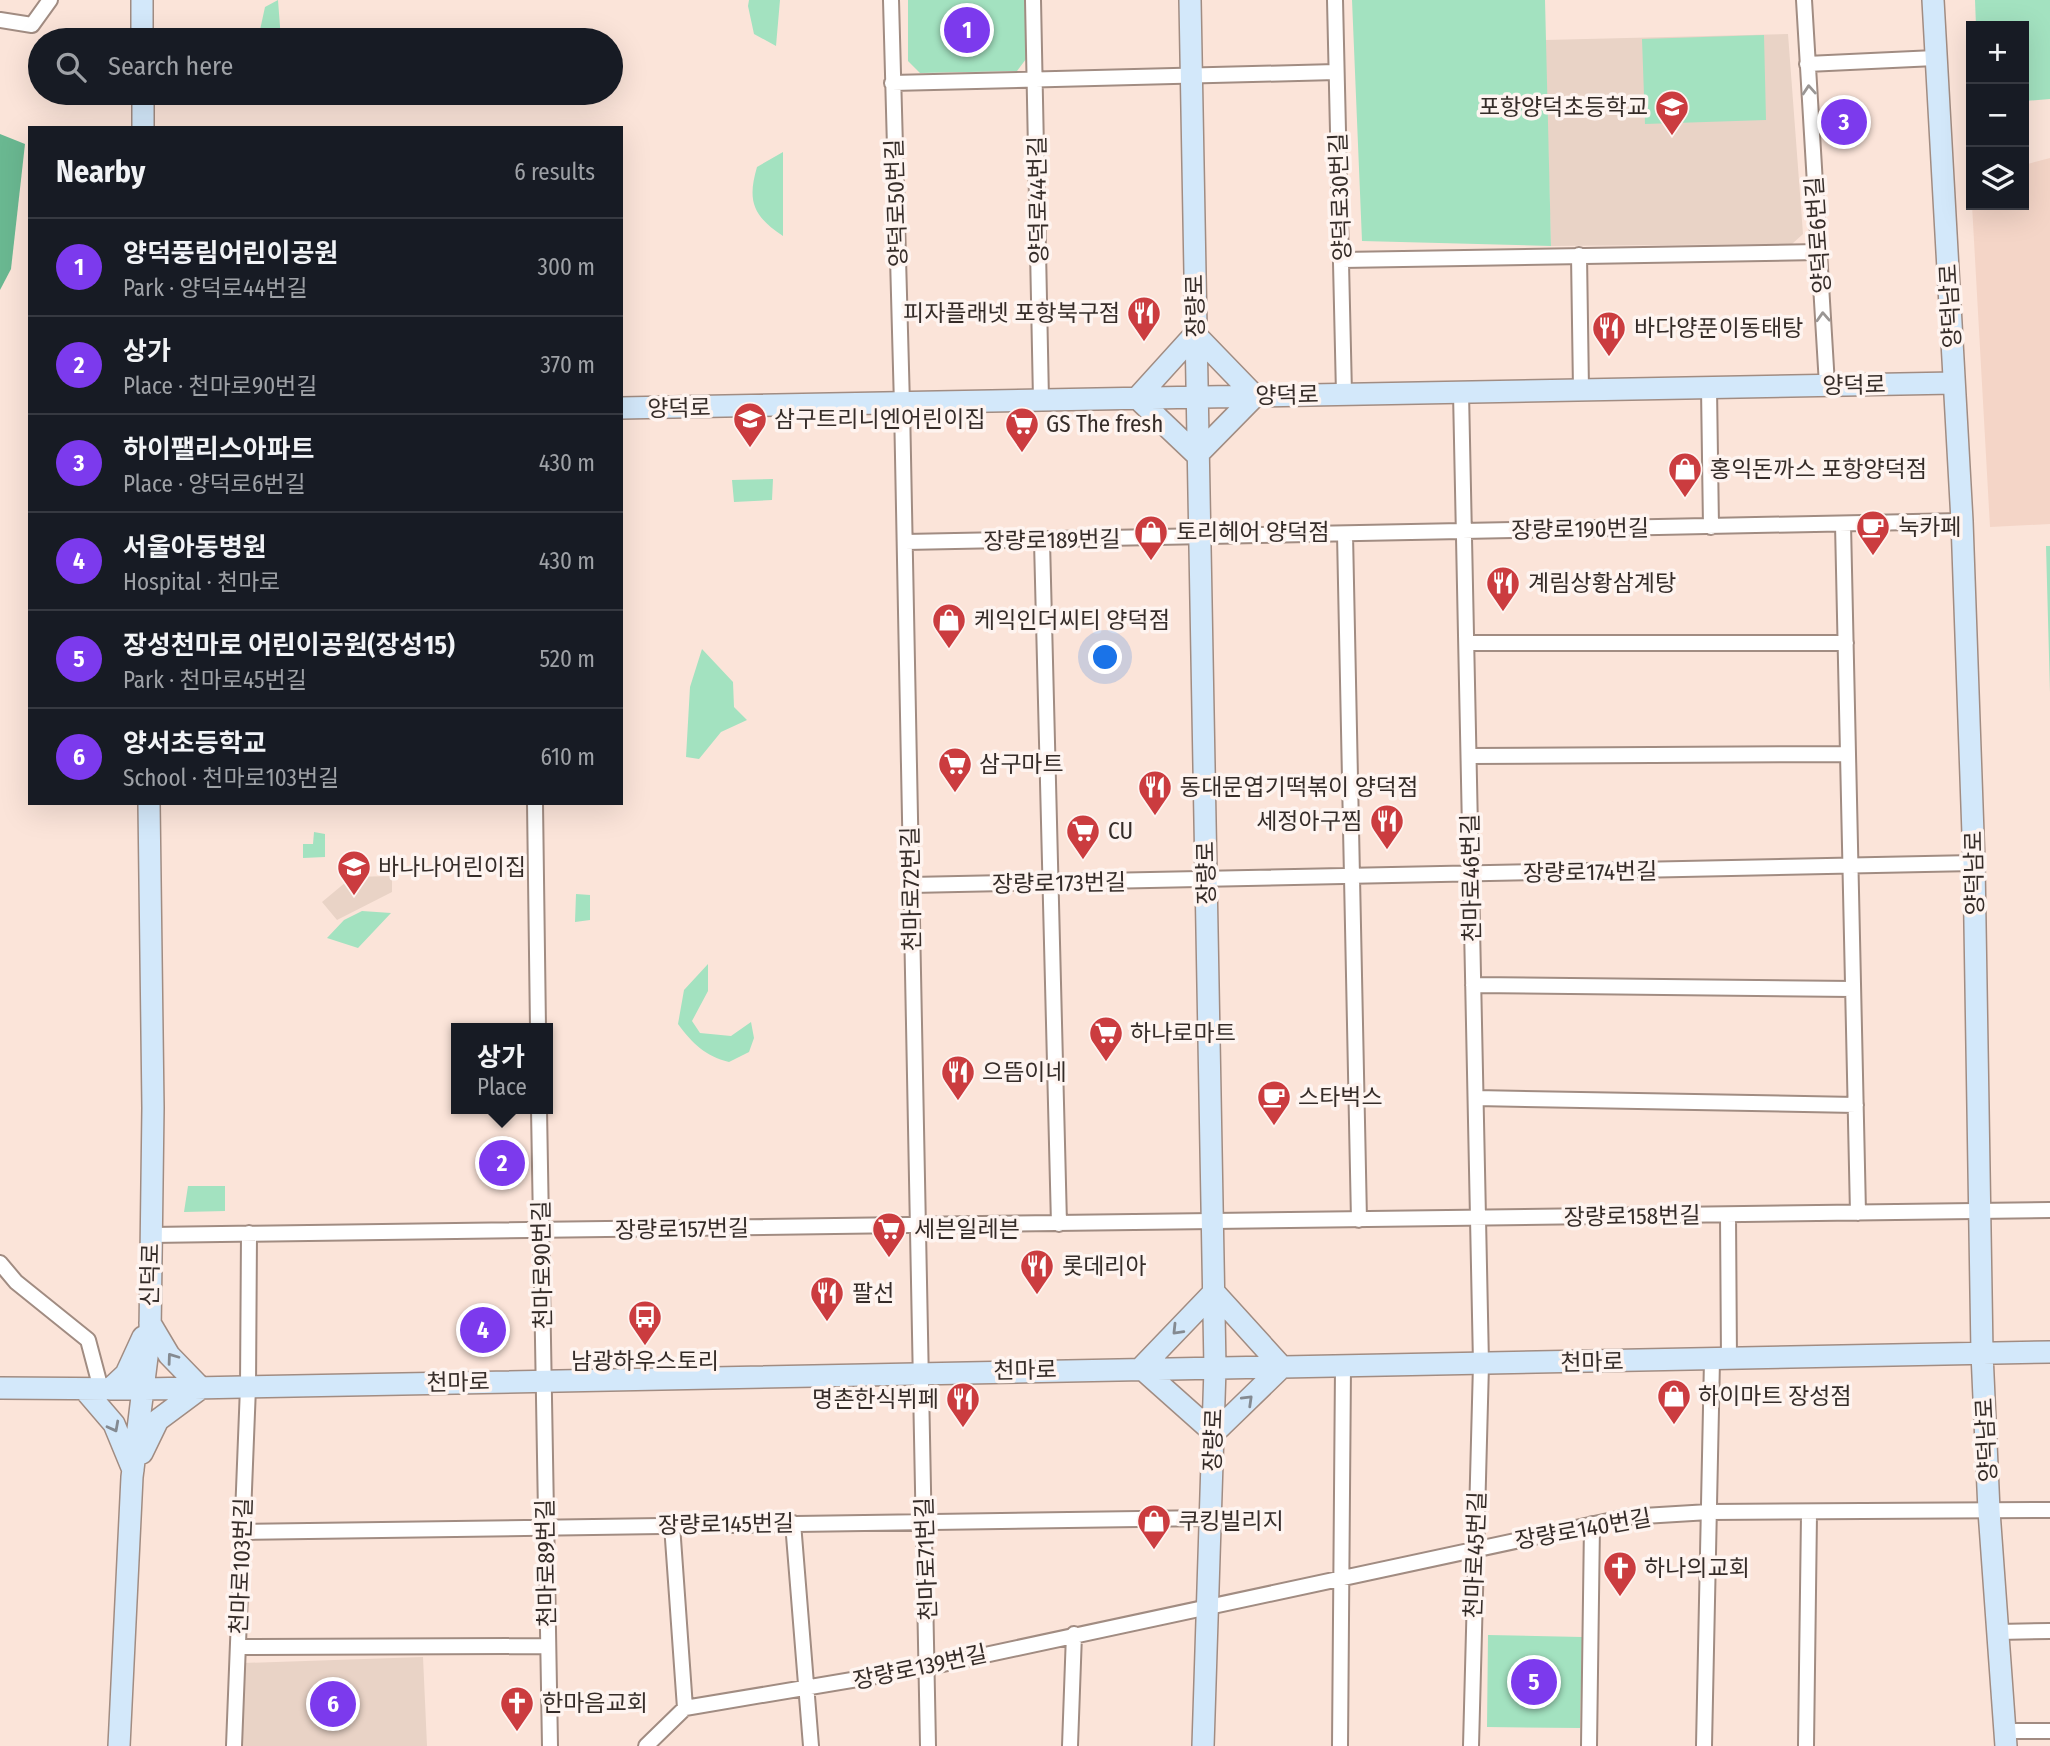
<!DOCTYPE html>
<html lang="en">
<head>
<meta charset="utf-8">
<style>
  :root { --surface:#171b24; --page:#20242c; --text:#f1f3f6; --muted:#9ea1a6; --line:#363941; --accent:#7c3aed }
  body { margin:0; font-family:"Fira Sans Condensed","Noto Sans KR",sans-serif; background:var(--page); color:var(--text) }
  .controls { position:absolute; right:21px; top:21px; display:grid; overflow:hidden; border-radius:0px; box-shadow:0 7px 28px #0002 }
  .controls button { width:63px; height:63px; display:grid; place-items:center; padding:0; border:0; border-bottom:2px solid var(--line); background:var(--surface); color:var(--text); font:35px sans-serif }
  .you { position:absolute; left:1106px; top:658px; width:24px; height:24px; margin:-18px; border:5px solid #fff; border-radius:50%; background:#1a73e8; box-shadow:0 0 0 10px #1a73e833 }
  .badge { display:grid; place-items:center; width:46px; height:46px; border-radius:50%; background:var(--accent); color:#fff; font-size:23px; font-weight:700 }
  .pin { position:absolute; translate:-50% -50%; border:4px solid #fff; box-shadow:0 2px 7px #0006 }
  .popup { position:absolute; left:451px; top:1023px; width:102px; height:91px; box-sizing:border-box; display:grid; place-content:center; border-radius:0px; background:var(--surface); filter:drop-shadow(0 2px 5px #0005); font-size:23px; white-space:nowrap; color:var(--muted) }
  .popup b { font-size:26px; color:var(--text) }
  .popup::after { content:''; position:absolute; left:50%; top:100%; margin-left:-14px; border:14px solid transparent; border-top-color:var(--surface) }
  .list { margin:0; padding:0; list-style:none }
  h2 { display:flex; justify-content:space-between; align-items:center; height:91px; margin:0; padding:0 28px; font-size:30px }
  h2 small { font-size:23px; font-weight:400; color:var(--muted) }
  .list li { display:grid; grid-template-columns:46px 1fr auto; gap:21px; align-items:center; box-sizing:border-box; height:98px; padding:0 28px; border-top:2px solid var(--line) }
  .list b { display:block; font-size:26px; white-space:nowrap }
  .list p { margin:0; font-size:23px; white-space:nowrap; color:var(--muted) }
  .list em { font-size:23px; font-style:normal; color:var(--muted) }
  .icon { flex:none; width:38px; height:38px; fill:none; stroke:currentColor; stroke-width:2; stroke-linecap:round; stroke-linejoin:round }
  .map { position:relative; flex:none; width:2050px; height:1746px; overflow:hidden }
  .search { position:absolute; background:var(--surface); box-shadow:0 7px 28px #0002; left:28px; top:28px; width:595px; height:77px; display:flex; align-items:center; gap:18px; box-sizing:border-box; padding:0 24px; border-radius:38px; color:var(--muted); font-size:26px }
  .panel { position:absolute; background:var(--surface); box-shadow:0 7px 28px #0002; left:28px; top:126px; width:595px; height:679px; border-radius:0px }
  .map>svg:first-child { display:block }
  .built { fill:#f4d5c7 }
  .education { fill:#e9d3c6 }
  .green { fill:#a3e2c0 }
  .forest { fill:#6ab891 }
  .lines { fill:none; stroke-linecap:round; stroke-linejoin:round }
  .street-casing { stroke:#a18c82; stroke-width:18 }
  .secondary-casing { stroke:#a18c82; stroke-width:24 }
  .street { stroke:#fff; stroke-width:14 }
  .secondary { stroke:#d3e8fa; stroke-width:21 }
  .oneway { stroke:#9a9694 }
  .oneway2 { stroke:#848a91 }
  .labels { text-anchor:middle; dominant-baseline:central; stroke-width:7; stroke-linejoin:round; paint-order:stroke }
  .poi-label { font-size:23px; fill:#352c28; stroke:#fef4f0; text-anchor:start }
  .street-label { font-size:23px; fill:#352c28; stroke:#fef4f0 }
</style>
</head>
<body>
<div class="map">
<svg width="2050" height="1746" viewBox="0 0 2050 1746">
  <rect width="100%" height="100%" fill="#fbe4d9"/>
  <!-- built -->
  <path class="built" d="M2050,158V524L1990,527L1972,205H2024V165Z"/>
  <!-- education -->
  <path class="education" d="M1788,34L1803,234L1792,244L1551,246L1545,40Z
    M392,876V892L337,920L322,902L352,877Z
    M423,1657L427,1746H240L243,1663Z"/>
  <!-- green -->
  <path class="green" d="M278,0L281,40H264L260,30L265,7Z
    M749,0H780L776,46L754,34L748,6Z
    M908,0H1025L1026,59L1017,71L920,73L908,61Z
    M1352,0H1545L1551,246L1362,241Z
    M1975,0H2050V99L2024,101V26H1976Z
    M1764,35L1766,120L1645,124L1642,39Z
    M783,152V236C753,216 747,201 757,167Z
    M773,479L772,500L734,502L732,480Z
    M2046,546H2050V693Z
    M702,649L733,682L734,707L747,720L721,732L699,759L686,757L690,687Z
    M314,832L325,834V857L303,858V844H313Z
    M576,894L590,895V920L575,922Z
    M362,911L391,913L358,948L327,938L344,920Z
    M708,964V991L692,1021L700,1033L731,1036L751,1022L754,1038L749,1052L729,1062C705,1056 693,1044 678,1024L684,990Z
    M188,1186H225V1211L184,1212Z
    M1488,1635L1582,1637L1580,1728L1487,1727Z"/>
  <!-- forest -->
  <path class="forest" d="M0,134L25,144L11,269L0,290Z"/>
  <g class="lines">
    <!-- street casing -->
    <g class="street-casing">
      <path id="street" d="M891,0L902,405L928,1746
        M1033,0L1041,400
        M1335,0L1344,394
        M1804,0L1827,385
        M0,20L32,25L50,0
        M1807,64L1935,58
        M892,83L1336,72
        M1579,255L1581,390
        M1342,260L1819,252
        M1709,388L1711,527
        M1461,392L1481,1364L1471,1746
        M1843,524L1858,1213
        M1345,534L1359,1220
        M1042,541L1059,1224
        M905,542L1962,521
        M1467,643H1846
        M1469,756L1848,754
        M535,803L538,1028
        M911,885L1974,863
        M1473,985L1853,989
        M1476,1098L1856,1105
        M539,1109L550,1746
        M1728,1215L1729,1360
        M151,1235L2050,1210
        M0,1263L16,1282L88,1340L101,1389
        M793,1523L811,1746
        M672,1525L685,1708
        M243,1532L1209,1518
        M1998,1632L2050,1631
        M239,1647L548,1646
        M2005,1731H2050
        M234,1746L248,1387L249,1233
        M646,1746L685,1708L929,1667L1627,1517L1709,1512L2050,1510
        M1070,1746L1074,1634
        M1340,1746L1343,1366
        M1589,1746L1592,1524
        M1704,1746L1712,1360
        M1806,1746L1809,1514"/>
    </g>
    <!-- secondary casing -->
    <g class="secondary-casing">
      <path id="secondary" d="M142,0V40
        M1190,0L1215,1368L1203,1746
        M1933,0L1962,521L1974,863L1982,1353L1989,1511L2006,1746
        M143,93V128
        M1195,334L1255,396L1197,455L1137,398Z
        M621,408L1954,383
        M1214,1292L1282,1367
        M1141,1368L1214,1292
        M1141,1368L1214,1433
        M0,1388L144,1389L2050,1352
        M84,1389L114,1424L133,1470
        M110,1389L126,1374L143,1337
        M1214,1433L1282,1367
        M142,1453L158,1420L201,1388L169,1355L150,1323
        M119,1746L132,1477L150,1333L153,1108L149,803"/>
    </g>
    <!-- street -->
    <use href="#street" class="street"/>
    <!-- secondary -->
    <use href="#secondary" class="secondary"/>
  </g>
  <!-- one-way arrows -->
  <defs><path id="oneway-chevron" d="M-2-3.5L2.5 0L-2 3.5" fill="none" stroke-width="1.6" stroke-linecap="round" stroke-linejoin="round" transform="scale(1.75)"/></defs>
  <g class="oneway">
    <use href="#oneway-chevron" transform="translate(1809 90) rotate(-94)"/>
    <use href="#oneway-chevron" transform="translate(1823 317) rotate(-93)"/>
  </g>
  <g class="oneway2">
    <use href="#oneway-chevron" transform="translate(1177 1330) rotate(134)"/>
    <use href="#oneway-chevron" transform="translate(172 1358) rotate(-126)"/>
    <use href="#oneway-chevron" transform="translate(1248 1400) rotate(-44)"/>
    <use href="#oneway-chevron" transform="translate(114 1427) rotate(62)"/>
  </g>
  <!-- icons -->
  <defs>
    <g id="school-pin" transform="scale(1.75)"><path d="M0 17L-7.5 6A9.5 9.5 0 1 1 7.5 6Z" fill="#cb3c3f" stroke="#fef4f0"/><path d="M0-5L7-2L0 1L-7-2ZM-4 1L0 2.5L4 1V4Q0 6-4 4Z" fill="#fff"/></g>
    <g id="restaurant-pin" transform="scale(1.75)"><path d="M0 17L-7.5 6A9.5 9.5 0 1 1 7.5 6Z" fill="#cb3c3f" stroke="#fef4f0"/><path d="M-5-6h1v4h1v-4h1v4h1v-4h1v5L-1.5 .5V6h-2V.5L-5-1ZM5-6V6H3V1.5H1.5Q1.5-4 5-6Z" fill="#fff"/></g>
    <g id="supermarket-pin" transform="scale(1.75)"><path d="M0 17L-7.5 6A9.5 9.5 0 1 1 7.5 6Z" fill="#cb3c3f" stroke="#fef4f0"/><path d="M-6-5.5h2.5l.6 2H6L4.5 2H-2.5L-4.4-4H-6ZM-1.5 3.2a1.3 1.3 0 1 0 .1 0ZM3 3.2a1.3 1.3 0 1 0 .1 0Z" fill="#fff"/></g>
    <g id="shop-pin" transform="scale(1.75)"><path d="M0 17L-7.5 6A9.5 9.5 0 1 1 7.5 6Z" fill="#cb3c3f" stroke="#fef4f0"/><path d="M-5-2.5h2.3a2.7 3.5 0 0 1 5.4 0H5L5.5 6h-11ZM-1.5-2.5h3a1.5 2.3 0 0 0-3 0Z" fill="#fff"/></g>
    <g id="cafe-pin" transform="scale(1.75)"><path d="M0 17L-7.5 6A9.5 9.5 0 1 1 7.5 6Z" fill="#cb3c3f" stroke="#fef4f0"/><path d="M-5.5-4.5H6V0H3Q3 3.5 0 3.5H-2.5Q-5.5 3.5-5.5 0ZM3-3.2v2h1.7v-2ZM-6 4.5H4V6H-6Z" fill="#fff"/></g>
    <g id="bus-pin" transform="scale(1.75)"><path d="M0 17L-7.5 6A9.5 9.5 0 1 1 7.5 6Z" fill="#cb3c3f" stroke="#fef4f0"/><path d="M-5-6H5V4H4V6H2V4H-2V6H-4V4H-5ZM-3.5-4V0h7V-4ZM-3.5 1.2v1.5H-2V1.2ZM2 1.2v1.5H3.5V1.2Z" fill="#fff"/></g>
    <g id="church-pin" transform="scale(1.75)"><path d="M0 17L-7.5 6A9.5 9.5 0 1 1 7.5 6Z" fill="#cb3c3f" stroke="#fef4f0"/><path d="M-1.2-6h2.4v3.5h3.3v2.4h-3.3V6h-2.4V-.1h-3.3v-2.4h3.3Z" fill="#fff"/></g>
  </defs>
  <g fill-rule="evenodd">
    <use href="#school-pin" x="1672" y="107"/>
    <use href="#restaurant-pin" x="1144" y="313"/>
    <use href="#restaurant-pin" x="1609" y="328"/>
    <use href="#school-pin" x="750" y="419"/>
    <use href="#supermarket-pin" x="1022" y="424"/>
    <use href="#shop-pin" x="1685" y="469"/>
    <use href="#cafe-pin" x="1873" y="527"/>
    <use href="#shop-pin" x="1151" y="532"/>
    <use href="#restaurant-pin" x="1503" y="583"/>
    <use href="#shop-pin" x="949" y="620"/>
    <use href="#supermarket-pin" x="955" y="764"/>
    <use href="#restaurant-pin" x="1155" y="787"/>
    <use href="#restaurant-pin" x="1387" y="821"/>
    <use href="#supermarket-pin" x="1083" y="831"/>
    <use href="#school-pin" x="354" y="867"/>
    <use href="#supermarket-pin" x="1106" y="1033"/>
    <use href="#restaurant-pin" x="958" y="1072"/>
    <use href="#cafe-pin" x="1274" y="1097"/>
    <use href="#supermarket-pin" x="889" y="1229"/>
    <use href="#restaurant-pin" x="1037" y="1266"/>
    <use href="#restaurant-pin" x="827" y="1293"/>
    <use href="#bus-pin" x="645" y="1317"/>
    <use href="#shop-pin" x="1674" y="1396"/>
    <use href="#restaurant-pin" x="963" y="1399"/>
    <use href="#shop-pin" x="1154" y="1521"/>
    <use href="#church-pin" x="1620" y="1568"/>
    <use href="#church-pin" x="517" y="1703"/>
  </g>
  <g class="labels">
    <!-- poi labels -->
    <g class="poi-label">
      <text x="1648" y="107" text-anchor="end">포항양덕초등학교</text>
      <text x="1120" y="313" text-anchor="end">피자플래넷 포항북구점</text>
      <text x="1634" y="328">바다양푼이동태탕</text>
      <text x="774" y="419">삼구트리니엔어린이집</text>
      <text x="1046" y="424">GS The fresh</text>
      <text x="1710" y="469">홍익돈까스 포항양덕점</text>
      <text x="1898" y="527">눅카페</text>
      <text x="1176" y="532">토리헤어 양덕점</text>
      <text x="1528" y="583">계림상황삼계탕</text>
      <text x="974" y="620">케익인더씨티 양덕점</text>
      <text x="979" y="764">삼구마트</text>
      <text x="1180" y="787">동대문엽기떡볶이 양덕점</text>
      <text x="1362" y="821" text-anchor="end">세정아구찜</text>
      <text x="1108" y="831">CU</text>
      <text x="378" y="867">바나나어린이집</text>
      <text x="1130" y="1033">하나로마트</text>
      <text x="982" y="1072">으뜸이네</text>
      <text x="1298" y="1097">스타벅스</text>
      <text x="914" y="1229">세븐일레븐</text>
      <text x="1062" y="1266">롯데리아</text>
      <text x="852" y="1293">팔선</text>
      <text x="645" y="1361" text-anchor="middle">남광하우스토리</text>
      <text x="1698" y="1396">하이마트 장성점</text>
      <text x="939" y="1399" text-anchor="end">명촌한식뷔페</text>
      <text x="1178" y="1521">쿠킹빌리지</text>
      <text x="1644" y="1568">하나의교회</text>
      <text x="542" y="1703">한마음교회</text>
    </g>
    <!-- street labels -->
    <g class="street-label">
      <text transform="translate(1340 197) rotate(-92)">양덕로30번길</text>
      <text transform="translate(1038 200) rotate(-91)">양덕로44번길</text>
      <text transform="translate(896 203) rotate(-92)">양덕로50번길</text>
      <text transform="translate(1818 235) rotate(-94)">양덕로6번길</text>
      <text transform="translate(1195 306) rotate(-91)">장량로</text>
      <text transform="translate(1950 306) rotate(-93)">양덕남로</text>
      <text transform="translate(1854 385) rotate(-1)">양덕로</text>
      <text transform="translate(1287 395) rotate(-1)">양덕로</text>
      <text transform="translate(679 408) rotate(-1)">양덕로</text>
      <text transform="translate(1580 529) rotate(-1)">장량로190번길</text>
      <text transform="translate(1052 540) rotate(-1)">장량로189번길</text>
      <text transform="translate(1590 872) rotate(-1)">장량로174번길</text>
      <text transform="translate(1206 873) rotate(-91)">장량로</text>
      <text transform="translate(1974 873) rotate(-91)">양덕남로</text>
      <text transform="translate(1471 878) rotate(-91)">천마로46번길</text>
      <text transform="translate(1059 883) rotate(-1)">장량로173번길</text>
      <text transform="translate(911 889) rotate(-91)">천마로72번길</text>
      <text transform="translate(1632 1216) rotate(-1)">장량로158번길</text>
      <text transform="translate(682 1229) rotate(-1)">장량로157번길</text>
      <text transform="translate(542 1265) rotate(-91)">천마로90번길</text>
      <text transform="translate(150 1275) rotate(-89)">신덕로</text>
      <text transform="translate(1592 1362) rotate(-1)">천마로</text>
      <text transform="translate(1025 1370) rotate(-1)">천마로</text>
      <text transform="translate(458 1382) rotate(-1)">천마로</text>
      <text transform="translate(1213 1440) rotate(-88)">장량로</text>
      <text transform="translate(1986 1440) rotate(-93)">양덕남로</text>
      <text transform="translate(726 1524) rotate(-1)">장량로145번길</text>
      <text transform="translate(1583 1529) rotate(-10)">장량로140번길</text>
      <text transform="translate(1475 1555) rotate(-88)">천마로45번길</text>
      <text transform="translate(926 1559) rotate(-92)">천마로71번길</text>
      <text transform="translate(546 1563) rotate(-91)">천마로89번길</text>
      <text transform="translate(241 1566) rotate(-88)">천마로103번길</text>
      <text transform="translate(920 1667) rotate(-12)">장량로139번길</text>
    </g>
  </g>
</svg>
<div class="controls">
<button>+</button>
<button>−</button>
<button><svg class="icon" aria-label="layers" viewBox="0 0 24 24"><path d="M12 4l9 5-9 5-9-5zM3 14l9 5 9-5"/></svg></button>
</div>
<div class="you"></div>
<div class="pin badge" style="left:967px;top:30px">1</div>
<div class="pin badge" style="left:502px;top:1163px">2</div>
<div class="popup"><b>상가</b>Place</div>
<div class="pin badge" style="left:1844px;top:122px">3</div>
<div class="pin badge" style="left:483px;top:1330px">4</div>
<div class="pin badge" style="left:1534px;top:1682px">5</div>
<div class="pin badge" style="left:333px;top:1704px">6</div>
<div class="search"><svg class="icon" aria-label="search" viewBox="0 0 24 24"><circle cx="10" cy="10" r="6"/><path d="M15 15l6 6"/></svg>Search here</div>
<section class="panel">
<h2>Nearby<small>6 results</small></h2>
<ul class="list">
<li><span class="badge">1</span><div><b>양덕풍림어린이공원</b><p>Park · 양덕로44번길</p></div><em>300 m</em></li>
<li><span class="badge">2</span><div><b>상가</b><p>Place · 천마로90번길</p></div><em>370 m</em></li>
<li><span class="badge">3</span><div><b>하이팰리스아파트</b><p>Place · 양덕로6번길</p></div><em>430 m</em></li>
<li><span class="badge">4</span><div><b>서울아동병원</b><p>Hospital · 천마로</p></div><em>430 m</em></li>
<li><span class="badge">5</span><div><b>장성천마로 어린이공원(장성15)</b><p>Park · 천마로45번길</p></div><em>520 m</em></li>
<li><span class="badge">6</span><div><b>양서초등학교</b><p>School · 천마로103번길</p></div><em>610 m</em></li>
</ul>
</section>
</div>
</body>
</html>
